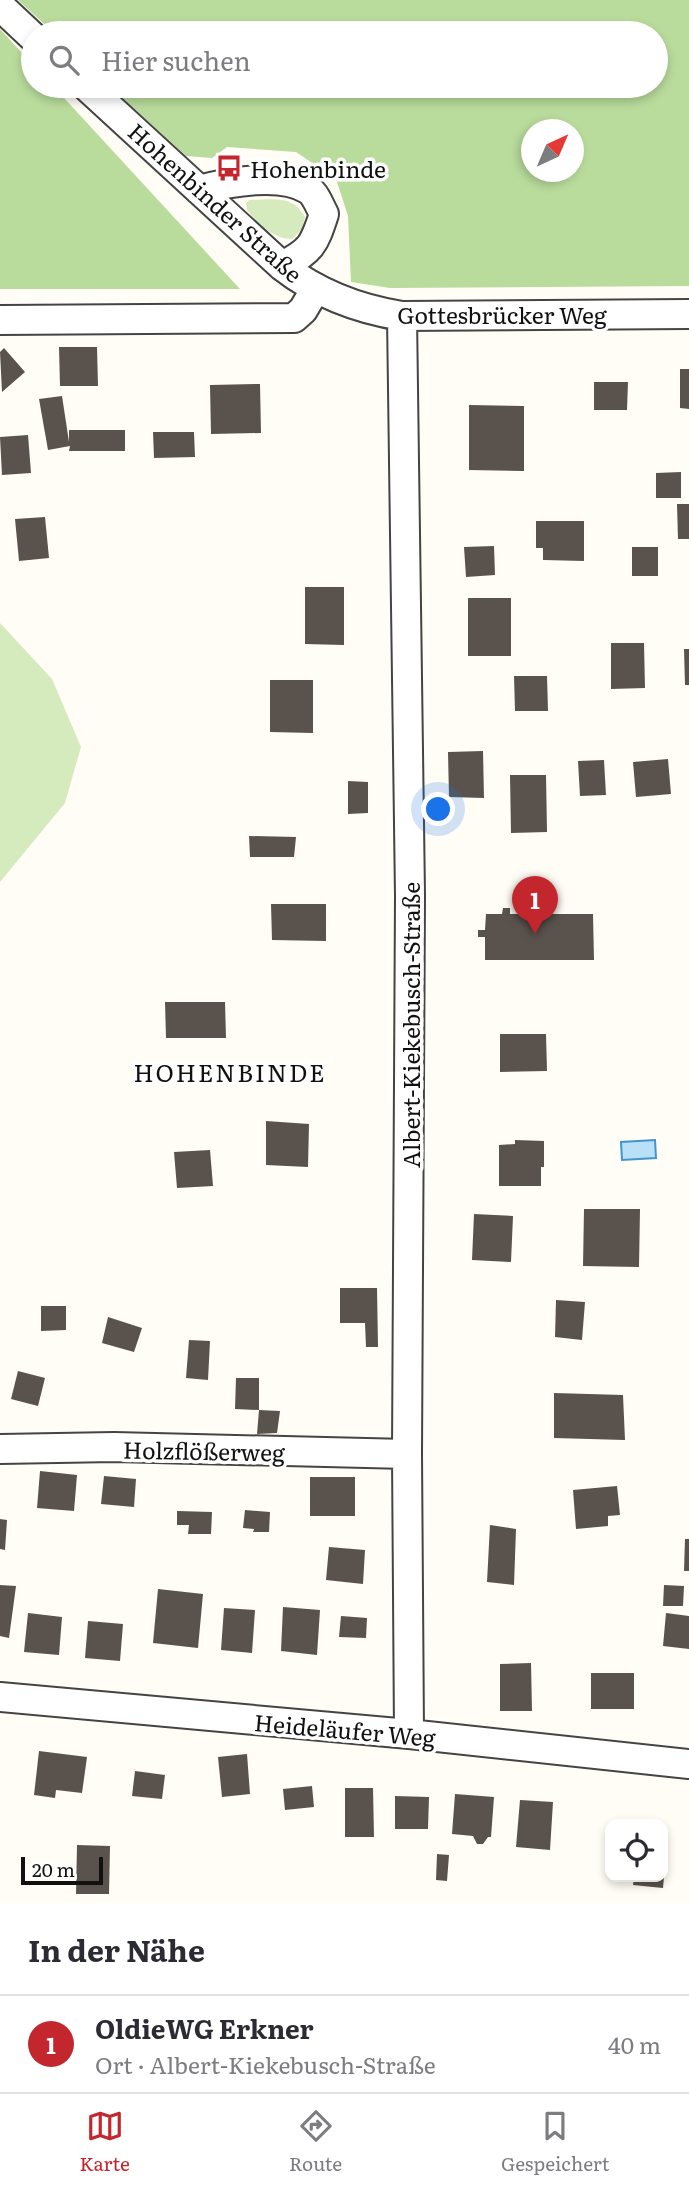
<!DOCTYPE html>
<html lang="de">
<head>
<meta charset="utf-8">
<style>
  :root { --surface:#fff; --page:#f7f7f7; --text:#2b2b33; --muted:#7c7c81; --line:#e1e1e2; --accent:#c4262e }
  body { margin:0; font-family:Literata,serif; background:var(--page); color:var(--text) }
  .controls { position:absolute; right:21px; bottom:21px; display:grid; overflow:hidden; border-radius:14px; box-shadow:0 4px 10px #0003 }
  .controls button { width:63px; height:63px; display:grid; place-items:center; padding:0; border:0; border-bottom:2px solid var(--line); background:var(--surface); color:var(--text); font:35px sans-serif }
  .compass { position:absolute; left:521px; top:119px; width:63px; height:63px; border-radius:50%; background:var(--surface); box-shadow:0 4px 10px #0003; rotate:44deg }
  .scale { position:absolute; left:21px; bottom:18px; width:82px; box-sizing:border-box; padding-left:7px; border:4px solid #111; border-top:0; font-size:19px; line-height:24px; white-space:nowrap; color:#111; -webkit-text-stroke:5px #fff; paint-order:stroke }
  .you { position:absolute; left:439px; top:810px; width:24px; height:24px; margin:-18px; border:5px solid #fff; border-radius:50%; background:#1a73e8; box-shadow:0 0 0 10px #1a73e833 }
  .badge { display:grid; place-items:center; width:46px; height:46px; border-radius:50%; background:var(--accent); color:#fff; font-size:23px; font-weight:700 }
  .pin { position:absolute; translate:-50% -58px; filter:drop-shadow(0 2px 4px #0008) }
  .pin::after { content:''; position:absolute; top:37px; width:24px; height:21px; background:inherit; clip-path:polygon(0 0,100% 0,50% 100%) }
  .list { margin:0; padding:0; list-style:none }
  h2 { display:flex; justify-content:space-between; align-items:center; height:91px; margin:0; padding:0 28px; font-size:30px }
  h2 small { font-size:23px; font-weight:400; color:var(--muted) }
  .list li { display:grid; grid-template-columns:46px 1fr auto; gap:21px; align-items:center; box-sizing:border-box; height:98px; padding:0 28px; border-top:2px solid var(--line) }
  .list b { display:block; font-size:26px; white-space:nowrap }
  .list p { margin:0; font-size:23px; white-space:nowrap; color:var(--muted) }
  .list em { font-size:23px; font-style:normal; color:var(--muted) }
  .icon { flex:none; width:38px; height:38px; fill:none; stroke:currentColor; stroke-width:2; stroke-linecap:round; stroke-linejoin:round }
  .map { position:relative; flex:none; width:689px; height:1903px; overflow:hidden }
  .search { position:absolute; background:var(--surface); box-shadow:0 4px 10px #0003; left:21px; right:21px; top:21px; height:77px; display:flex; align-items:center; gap:18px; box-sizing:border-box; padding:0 24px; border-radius:38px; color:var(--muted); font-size:26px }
  .sheet { height:189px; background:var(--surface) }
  nav { display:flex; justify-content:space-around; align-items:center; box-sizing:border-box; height:98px; border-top:2px solid var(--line); background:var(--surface); font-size:19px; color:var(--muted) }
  nav a { display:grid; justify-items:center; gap:4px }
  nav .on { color:var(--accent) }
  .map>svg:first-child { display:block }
  .green { fill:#d5ebbd }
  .forest { fill:#b9dc9c; fill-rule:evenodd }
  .water { fill:#b9e0f7; stroke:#3f96cf; stroke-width:2 }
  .building { fill:#5a524d }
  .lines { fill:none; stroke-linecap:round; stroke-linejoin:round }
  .minor-casing { stroke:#444; stroke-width:32 }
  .minor { stroke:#fff; stroke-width:28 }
  .labels { text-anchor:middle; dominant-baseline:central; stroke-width:7; stroke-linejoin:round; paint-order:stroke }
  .poi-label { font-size:23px; fill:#111; stroke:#fff; text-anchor:start }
  .street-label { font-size:23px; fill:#111; stroke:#fff }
  .neighbourhood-label { font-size:24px; letter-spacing:2px; fill:#111; stroke:#fff }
</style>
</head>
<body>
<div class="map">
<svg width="689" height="1903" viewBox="0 0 689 1903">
  <rect width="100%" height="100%" fill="#fffdf5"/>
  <!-- green -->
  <path class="green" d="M249,200C273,200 292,194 305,217L302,229L292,239C273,239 258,224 247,210L246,204Z
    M0,623L52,679L81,747L65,803L0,882Z"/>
  <!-- forest -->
  <path class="forest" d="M18,0H689V286L390,288L351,282L348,216L336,179L296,152L227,147L212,158L186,156L110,86H656V33H54ZM532,130H574V172H532Z
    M0,29L33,65V86H53L240,289H0Z"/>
  <!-- water -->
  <path class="water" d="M655,1140L656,1158L622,1160L621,1142Z"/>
  <!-- building -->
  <path class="building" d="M59,347H97L98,386H60Z
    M4,348L25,372L2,392L0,352Z
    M680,369H689V409L680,408Z
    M594,382H628L627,410H594Z
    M260,384L261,433L211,434L210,385Z
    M62,396L69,442V430H125V451H69L70,446L48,450L39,399Z
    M469,405L524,406V471L469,470Z
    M153,432H194L195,457L154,458Z
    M28,435L31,473L2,475L0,437Z
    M681,472V498H656V473Z
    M677,504H689V539H678Z
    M45,517L49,558L19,561L15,519Z
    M536,521H584V561L543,560V548H536Z
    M494,546L495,575L466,577L464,547Z
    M632,547H658V576H632Z
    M305,587H344V645L305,644Z
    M468,598H511V656H468Z
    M611,643H644L645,688L611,689Z
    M684,649H689V685H685Z
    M514,676H547L548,711H515Z
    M270,680H313V733L270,732Z
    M483,751L484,798L449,797L448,752Z
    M668,759L671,794L636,797L633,762Z
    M604,760L606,795L580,796L578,761Z
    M510,775H546L547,832L511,833Z
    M348,781L368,782V813L348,814Z
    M249,836L296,837L294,857H250Z
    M271,904H326V941L272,940Z
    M503,908H510V914H593L594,960H485V937H478V930H485L486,914H502Z
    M165,1002H225L226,1038H166Z
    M500,1034H546L547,1071L500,1072Z
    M266,1121L309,1124L308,1167L266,1165Z
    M515,1140L544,1141V1167H541V1186H499V1145L515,1144Z
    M210,1150L213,1186L177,1188L174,1152Z
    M584,1209H640L639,1267L583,1266Z
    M474,1214L513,1216L511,1262L472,1260Z
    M340,1288H377L378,1347H366L365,1323H340Z
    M556,1300L585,1302L582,1340L555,1337Z
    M41,1306H66V1330L41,1331Z
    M108,1317L142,1328L134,1352L102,1343Z
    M189,1340L210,1341L208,1380L186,1378Z
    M18,1371L45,1378L38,1406L11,1399Z
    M236,1378H259V1410L235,1409Z
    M554,1393L623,1395L625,1440L554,1438Z
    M259,1410L280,1411L277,1433L257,1434Z
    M40,1471L77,1475L74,1511L37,1508Z
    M104,1476L136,1479L134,1507L101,1504Z
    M310,1477H355V1516H310Z
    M617,1486L620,1515L608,1516V1526L576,1529L573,1490Z
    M245,1510L270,1512L269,1532H253L254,1529L243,1528Z
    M177,1511L212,1512L211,1534H188L189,1525H177Z
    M0,1519L7,1520L5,1550L0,1549Z
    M490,1525L516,1529L514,1585L487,1582Z
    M685,1539H689V1571H684Z
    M329,1547L365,1550L363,1584L326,1580Z
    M0,1585L16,1586L9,1638L0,1636Z
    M664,1585L684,1586L683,1606H663Z
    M158,1589L203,1594L198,1648L153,1643Z
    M283,1607L320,1610L317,1655L281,1651Z
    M224,1608L255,1610L252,1653L221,1650Z
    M28,1613L62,1617L59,1655L24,1652Z
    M666,1613L689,1616V1649L663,1646Z
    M341,1616L367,1618L366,1638L339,1637Z
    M88,1621L123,1624L120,1661L85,1658Z
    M531,1663L532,1711H500V1664Z
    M591,1673H634V1709H591Z
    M39,1751L87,1757L82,1793L56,1790L55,1798L34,1795Z
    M247,1754L250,1794L222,1797L218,1757Z
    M135,1771L165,1775L162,1799L132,1796Z
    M312,1786L314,1807L285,1810L283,1789Z
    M345,1788H373L374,1837H345Z
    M455,1794L494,1797L491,1837H488L483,1844H477L473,1836L452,1834Z
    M395,1796L429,1797L428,1829H395Z
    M520,1800L553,1802L550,1850L516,1847Z
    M77,1845L110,1846L109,1894H76Z
    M437,1854L449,1855L447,1881L436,1880Z
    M634,1877H664L663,1888L633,1885Z"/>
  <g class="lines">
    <!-- minor casing -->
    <g class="minor-casing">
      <path id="minor" d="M0,6L33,37
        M86,86L282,266C318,294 358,309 402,316L689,314
        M199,190C229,182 282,172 309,190C316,195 320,207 324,214C314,245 311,251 282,266
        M402,316L410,896L407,1454L409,1734
        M0,320L294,318L303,310L316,288
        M0,1449L114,1447L407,1454
        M0,1697L409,1734L689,1764"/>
    </g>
    <!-- minor -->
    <use href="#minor" class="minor"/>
  </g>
  <!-- icons -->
  <defs>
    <g id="bus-bare" transform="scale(2.1)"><path d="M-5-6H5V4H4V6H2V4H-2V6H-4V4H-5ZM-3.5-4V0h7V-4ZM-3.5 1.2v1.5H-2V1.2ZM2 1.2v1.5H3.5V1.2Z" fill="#c4262e" stroke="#fff" stroke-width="2.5" paint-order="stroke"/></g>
  </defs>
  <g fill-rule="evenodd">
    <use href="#bus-bare" x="229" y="168"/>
  </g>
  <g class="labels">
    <!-- poi labels -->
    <g class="poi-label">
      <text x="250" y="168">Hohenbinde</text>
    </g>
    <!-- street labels -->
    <g class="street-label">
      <text transform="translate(216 202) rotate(42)">Hohenbinder Straße</text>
      <text x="502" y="314">Gottesbrücker Weg</text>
      <text transform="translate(410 1025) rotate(-90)">Albert-Kiekebusch-Straße</text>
      <text transform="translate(204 1450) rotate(1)">Holzflößerweg</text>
      <text transform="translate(345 1729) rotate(5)">Heideläufer Weg</text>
    </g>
    <!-- neighbourhood labels -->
    <g class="neighbourhood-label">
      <text x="230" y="1071">HOHENBINDE</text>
    </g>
  </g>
</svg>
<div class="controls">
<button><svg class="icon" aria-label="locate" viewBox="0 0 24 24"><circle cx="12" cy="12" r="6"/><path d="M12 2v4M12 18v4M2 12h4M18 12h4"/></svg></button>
</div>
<svg class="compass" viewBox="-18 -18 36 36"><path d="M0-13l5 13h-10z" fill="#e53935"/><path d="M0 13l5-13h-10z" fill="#7c7c81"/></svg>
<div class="scale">20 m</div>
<div class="you"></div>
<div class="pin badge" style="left:535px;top:934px">1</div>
<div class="search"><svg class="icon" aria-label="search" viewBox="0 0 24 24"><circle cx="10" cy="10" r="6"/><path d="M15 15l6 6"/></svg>Hier suchen</div>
</div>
<section class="sheet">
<h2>In der Nähe<small></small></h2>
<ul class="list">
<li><span class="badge">1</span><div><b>OldieWG Erkner</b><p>Ort · Albert-Kiekebusch-Straße</p></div><em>40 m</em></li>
</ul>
</section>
<nav>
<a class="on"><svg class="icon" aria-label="map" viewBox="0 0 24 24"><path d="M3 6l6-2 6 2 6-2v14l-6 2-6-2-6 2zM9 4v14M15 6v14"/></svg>Karte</a>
<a><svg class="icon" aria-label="directions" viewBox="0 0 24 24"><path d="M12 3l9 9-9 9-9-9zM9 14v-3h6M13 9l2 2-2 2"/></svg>Route</a>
<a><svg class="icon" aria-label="saved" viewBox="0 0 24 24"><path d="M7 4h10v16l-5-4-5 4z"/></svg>Gespeichert</a>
</nav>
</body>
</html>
